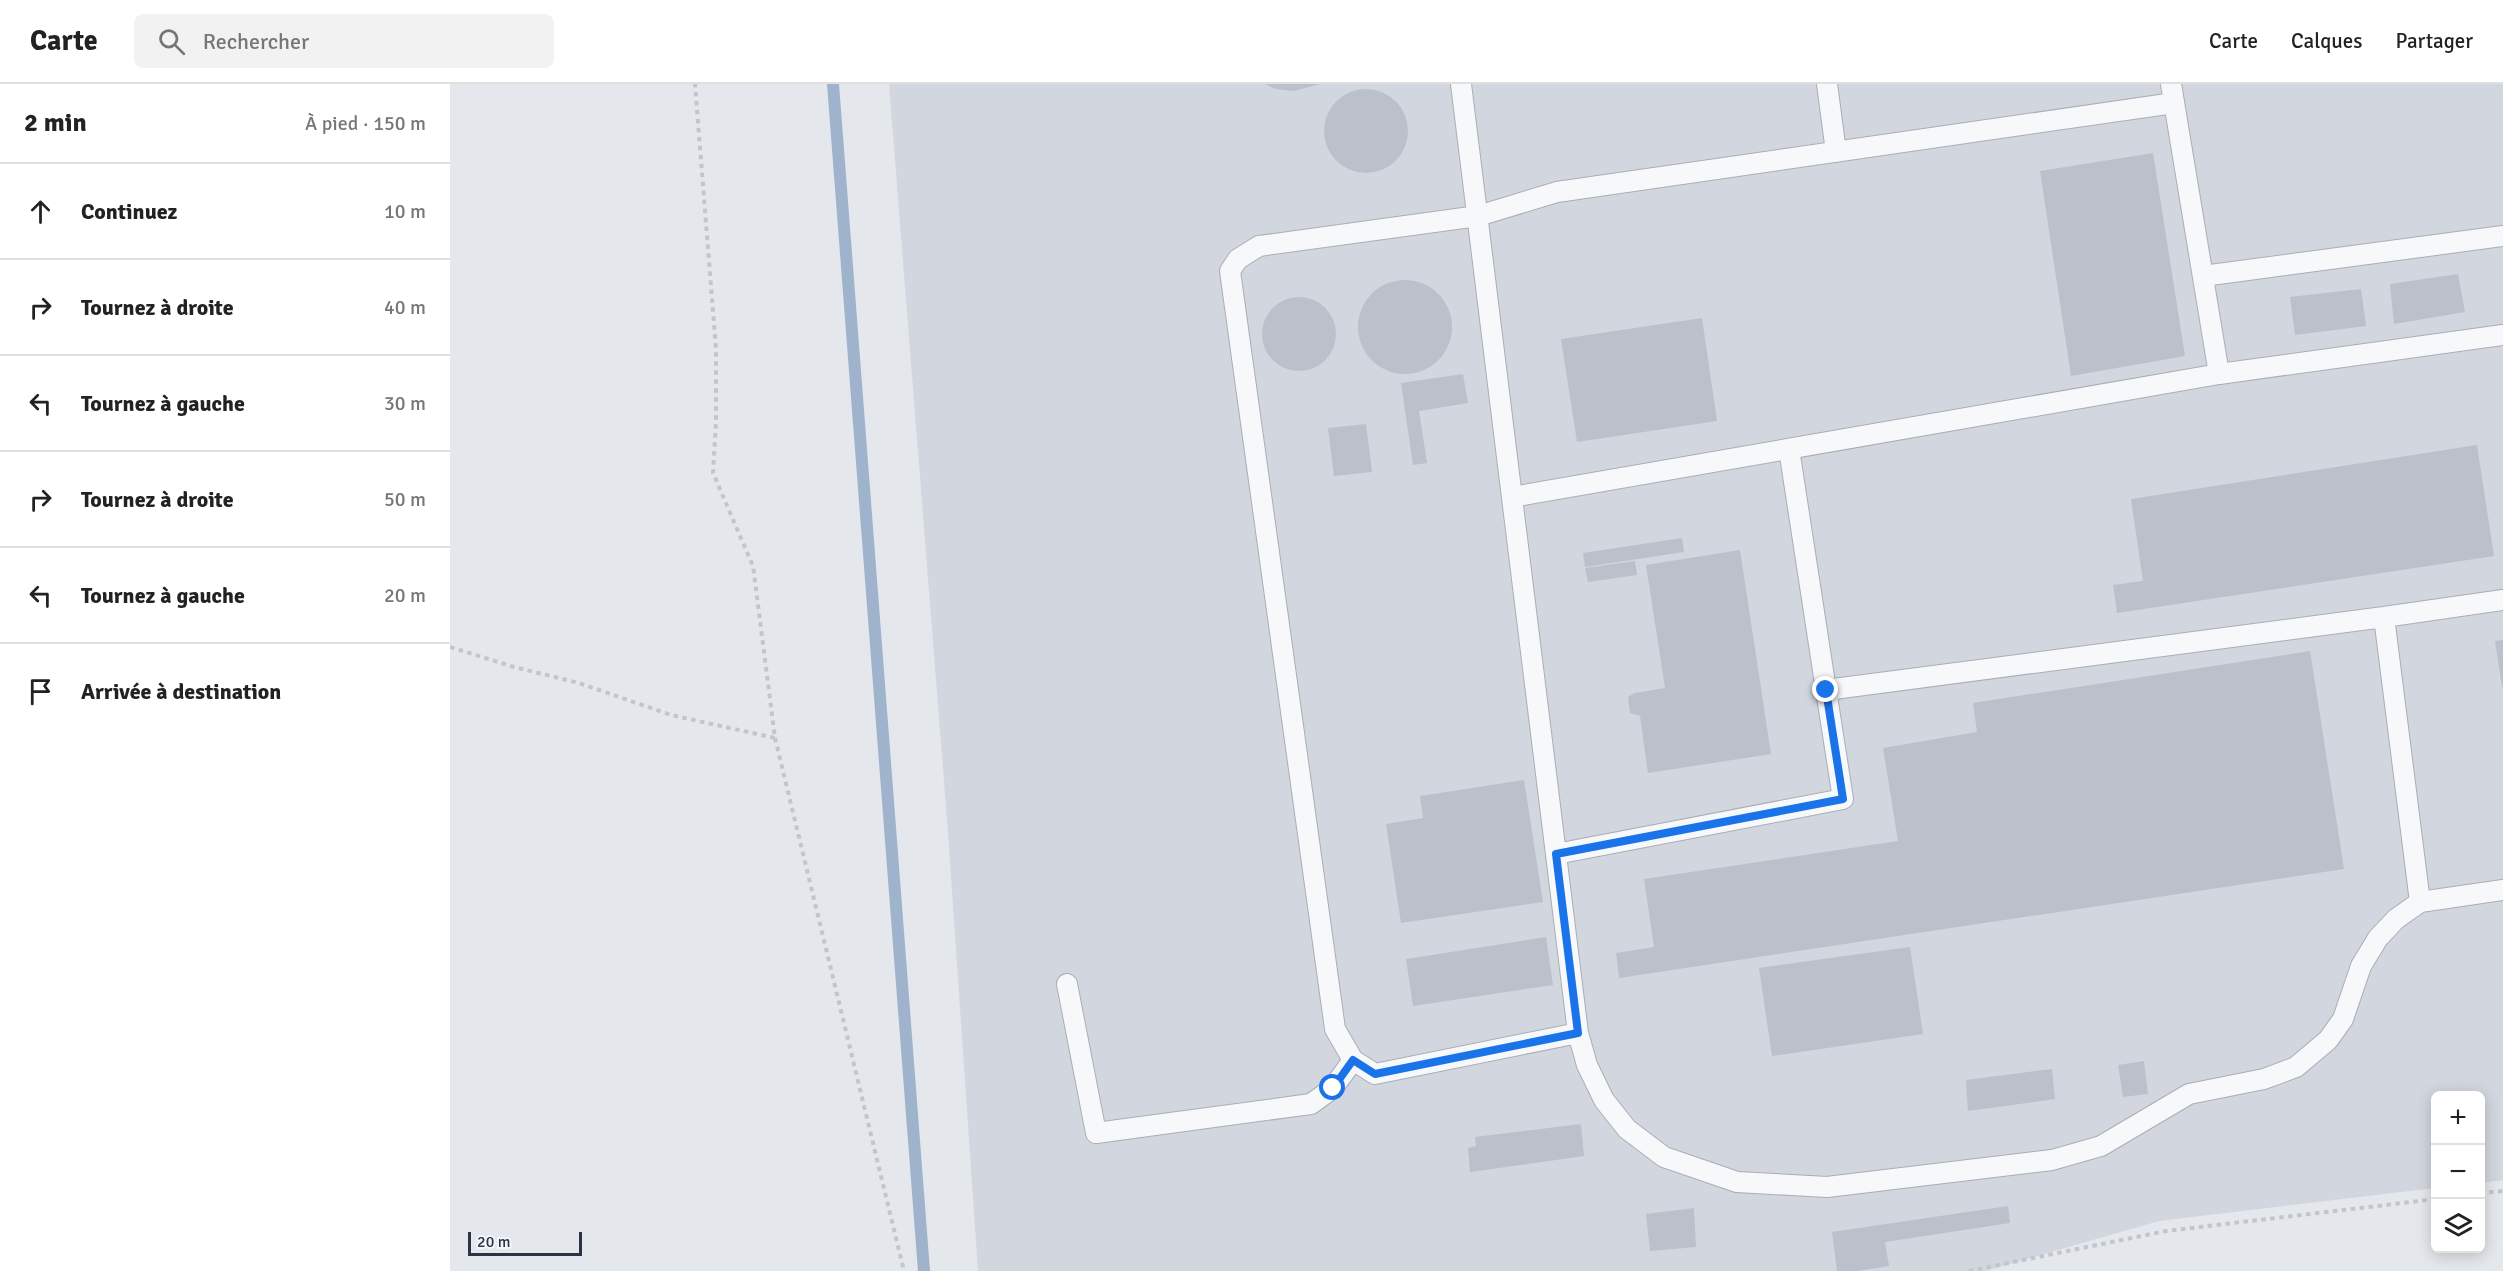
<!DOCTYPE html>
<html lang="fr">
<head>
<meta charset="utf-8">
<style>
  :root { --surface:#fff; --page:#f2f2f2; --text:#222; --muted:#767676; --line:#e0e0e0 }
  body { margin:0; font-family:Signika,sans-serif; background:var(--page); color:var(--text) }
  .controls { position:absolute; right:18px; bottom:18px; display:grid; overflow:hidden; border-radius:9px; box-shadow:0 3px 15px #0003 }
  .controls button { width:54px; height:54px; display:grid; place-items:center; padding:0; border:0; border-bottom:2px solid var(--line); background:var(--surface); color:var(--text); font:30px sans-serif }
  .scale { position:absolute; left:18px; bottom:15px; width:114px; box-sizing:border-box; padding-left:6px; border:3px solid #2b3445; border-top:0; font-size:16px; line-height:21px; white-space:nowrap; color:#2b3445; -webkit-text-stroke:4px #f4f6f9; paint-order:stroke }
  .stop { position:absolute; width:18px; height:18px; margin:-14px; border:4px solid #1a73e8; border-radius:50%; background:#fff }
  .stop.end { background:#1a73e8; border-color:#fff; box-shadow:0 2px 6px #0008 }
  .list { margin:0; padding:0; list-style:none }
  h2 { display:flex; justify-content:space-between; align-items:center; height:78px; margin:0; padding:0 24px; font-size:26px }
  h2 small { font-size:20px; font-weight:400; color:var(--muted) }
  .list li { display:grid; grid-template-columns:39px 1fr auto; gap:18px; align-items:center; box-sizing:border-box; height:96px; padding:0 24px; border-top:2px solid var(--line) }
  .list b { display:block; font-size:22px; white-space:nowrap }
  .list em { font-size:20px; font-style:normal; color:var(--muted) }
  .icon { flex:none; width:33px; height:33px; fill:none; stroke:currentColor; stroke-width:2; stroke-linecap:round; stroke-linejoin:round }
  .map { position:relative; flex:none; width:2053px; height:1187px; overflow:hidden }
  header { display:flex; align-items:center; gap:36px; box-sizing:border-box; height:84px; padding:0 30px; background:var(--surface); border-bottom:2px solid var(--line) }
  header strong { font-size:28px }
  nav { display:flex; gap:33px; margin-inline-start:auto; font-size:21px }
  .search { width:420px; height:54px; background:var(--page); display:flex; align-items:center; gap:15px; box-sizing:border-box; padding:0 21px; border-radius:9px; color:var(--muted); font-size:22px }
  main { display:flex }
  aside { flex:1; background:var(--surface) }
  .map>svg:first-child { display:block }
  .built { fill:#d2d6de }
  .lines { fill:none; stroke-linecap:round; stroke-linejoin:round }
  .stream { stroke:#9fb4cc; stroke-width:12 }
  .building { fill:#bbc0ca }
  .lane-casing { stroke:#a9aeb7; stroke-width:22 }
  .path { stroke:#c2c5cb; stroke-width:4; stroke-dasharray:4.5 4.5; stroke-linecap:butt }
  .lane { stroke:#f7f8fa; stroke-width:20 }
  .route { stroke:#1a73e8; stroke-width:8 }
</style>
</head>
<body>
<header>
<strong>Carte</strong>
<div class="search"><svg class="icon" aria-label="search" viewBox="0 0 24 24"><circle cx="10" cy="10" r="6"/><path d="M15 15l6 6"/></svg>Rechercher</div>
<nav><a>Carte</a><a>Calques</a><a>Partager</a></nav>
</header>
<main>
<aside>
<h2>2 min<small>À pied · 150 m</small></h2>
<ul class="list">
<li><svg class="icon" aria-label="ahead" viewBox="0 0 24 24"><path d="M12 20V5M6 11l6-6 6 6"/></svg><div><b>Continuez</b></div><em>10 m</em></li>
<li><svg class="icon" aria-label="right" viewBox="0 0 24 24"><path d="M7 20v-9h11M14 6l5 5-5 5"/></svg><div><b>Tournez à droite</b></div><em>40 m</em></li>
<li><svg class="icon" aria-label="left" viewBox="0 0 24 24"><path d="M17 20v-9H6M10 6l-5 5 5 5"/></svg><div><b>Tournez à gauche</b></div><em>30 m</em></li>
<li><svg class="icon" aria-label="right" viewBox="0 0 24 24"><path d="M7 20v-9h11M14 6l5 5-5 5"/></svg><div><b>Tournez à droite</b></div><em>50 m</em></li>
<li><svg class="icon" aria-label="left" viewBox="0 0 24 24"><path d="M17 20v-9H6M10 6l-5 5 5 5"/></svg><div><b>Tournez à gauche</b></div><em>20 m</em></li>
<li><svg class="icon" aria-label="arrive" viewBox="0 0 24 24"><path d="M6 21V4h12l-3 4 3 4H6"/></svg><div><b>Arrivée à destination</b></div></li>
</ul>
</aside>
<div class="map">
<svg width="2053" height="1187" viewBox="0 0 2053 1187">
  <rect width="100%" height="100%" fill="#e4e7ec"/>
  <!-- built -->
  <path class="built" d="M439,0H2053V1096L2031,1099L2030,1012H1986L1985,1104L1709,1137L1535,1187H528L498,748Z"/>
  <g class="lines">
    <!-- stream -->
    <path class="stream" d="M383,0L474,1187"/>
  </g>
  <!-- building -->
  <path class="building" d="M815,0H870L844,7L825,5Z
    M874 47a42 42 0 1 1 84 0a42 42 0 1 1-84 0Z
    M1703,69L1735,272L1621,292L1590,87Z
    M2008,190L2015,228L1944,240L1940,200Z
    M908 243a47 47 0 1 1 94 0a47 47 0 1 1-94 0Z
    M1911,205L1916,242L1845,251L1840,213Z
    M812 250a37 37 0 1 1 74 0a37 37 0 1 1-74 0Z
    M1252,234L1267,337L1127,358L1111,255Z
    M1013,290L1018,319L969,327L977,379L963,381L951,299Z
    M916,340L922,388L884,392L878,344Z
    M2027,361L2044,472L1667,529L1663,501L1693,497L1681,415Z
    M1232,454L1234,468L1135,483L1133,469Z
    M1290,466L1321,670L1198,689L1190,632L1180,629L1178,613L1185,609L1215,604L1196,481Z
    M1185,477L1187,491L1138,498L1135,484Z
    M2053,556V603H2052L2045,557Z
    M1860,567L1894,785L1169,894L1166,869L1204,863L1194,795L1448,757L1433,664L1527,648L1523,619Z
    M1074,696L1093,818L951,839L936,740L973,734L970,712Z
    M1096,853L1103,901L963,922L956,875Z
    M1460,863L1473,950L1322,972L1309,884Z
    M1694,977L1698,1010L1673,1013L1668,981Z
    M1602,985L1605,1015L1518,1027L1516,996Z
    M1131,1040L1134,1072L1020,1088L1018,1064L1026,1062L1025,1053Z
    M1558,1122L1560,1139L1435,1158L1439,1182L1407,1187H1387L1382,1148Z
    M1244,1124L1246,1163L1200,1167L1196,1130Z"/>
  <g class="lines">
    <!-- lane casing -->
    <g class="lane-casing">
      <path id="lane" d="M1011,0L1128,949L1137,981L1154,1016L1177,1045L1214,1073L1287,1098L1377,1103L1602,1076L1651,1062L1739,1010L1814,995L1846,983L1878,956L1893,935L1911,882L1928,854L1946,835L1970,818
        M1377,0L1386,68
        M1753,192L2053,152
        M1769,290L2053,251
        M1339,365L1376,606L1934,533
        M1062,413L1769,290L1721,0
        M2053,516L1934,533L1970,818L2053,806
        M1106,770L1393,715L1376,606
        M617,900L646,1049L861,1020L883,1004L903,976
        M1128,949L925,990L903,976L885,945L780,187L788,175L809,162L1028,132L1107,108L1724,19"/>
    </g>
    <!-- path -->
    <path class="path" d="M0,563L64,583L129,599L221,631L325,654L303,482L263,389L266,337V265L245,0
      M325,654L454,1187
      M2030,1109L2053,1107
      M1519,1187L1716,1147L1986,1115"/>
    <!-- lane -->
    <use href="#lane" class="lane"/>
  </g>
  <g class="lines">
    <!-- route -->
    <path class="route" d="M883,1004L903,976L925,990L1128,949L1106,770L1393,715L1376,606"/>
  </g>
</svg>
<div class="controls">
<button>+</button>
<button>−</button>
<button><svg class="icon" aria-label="layers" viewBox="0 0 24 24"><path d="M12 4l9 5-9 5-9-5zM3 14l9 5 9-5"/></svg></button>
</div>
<div class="scale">20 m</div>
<div class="stop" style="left:883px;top:1004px"></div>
<div class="stop end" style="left:1376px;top:606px"></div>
</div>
</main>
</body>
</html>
